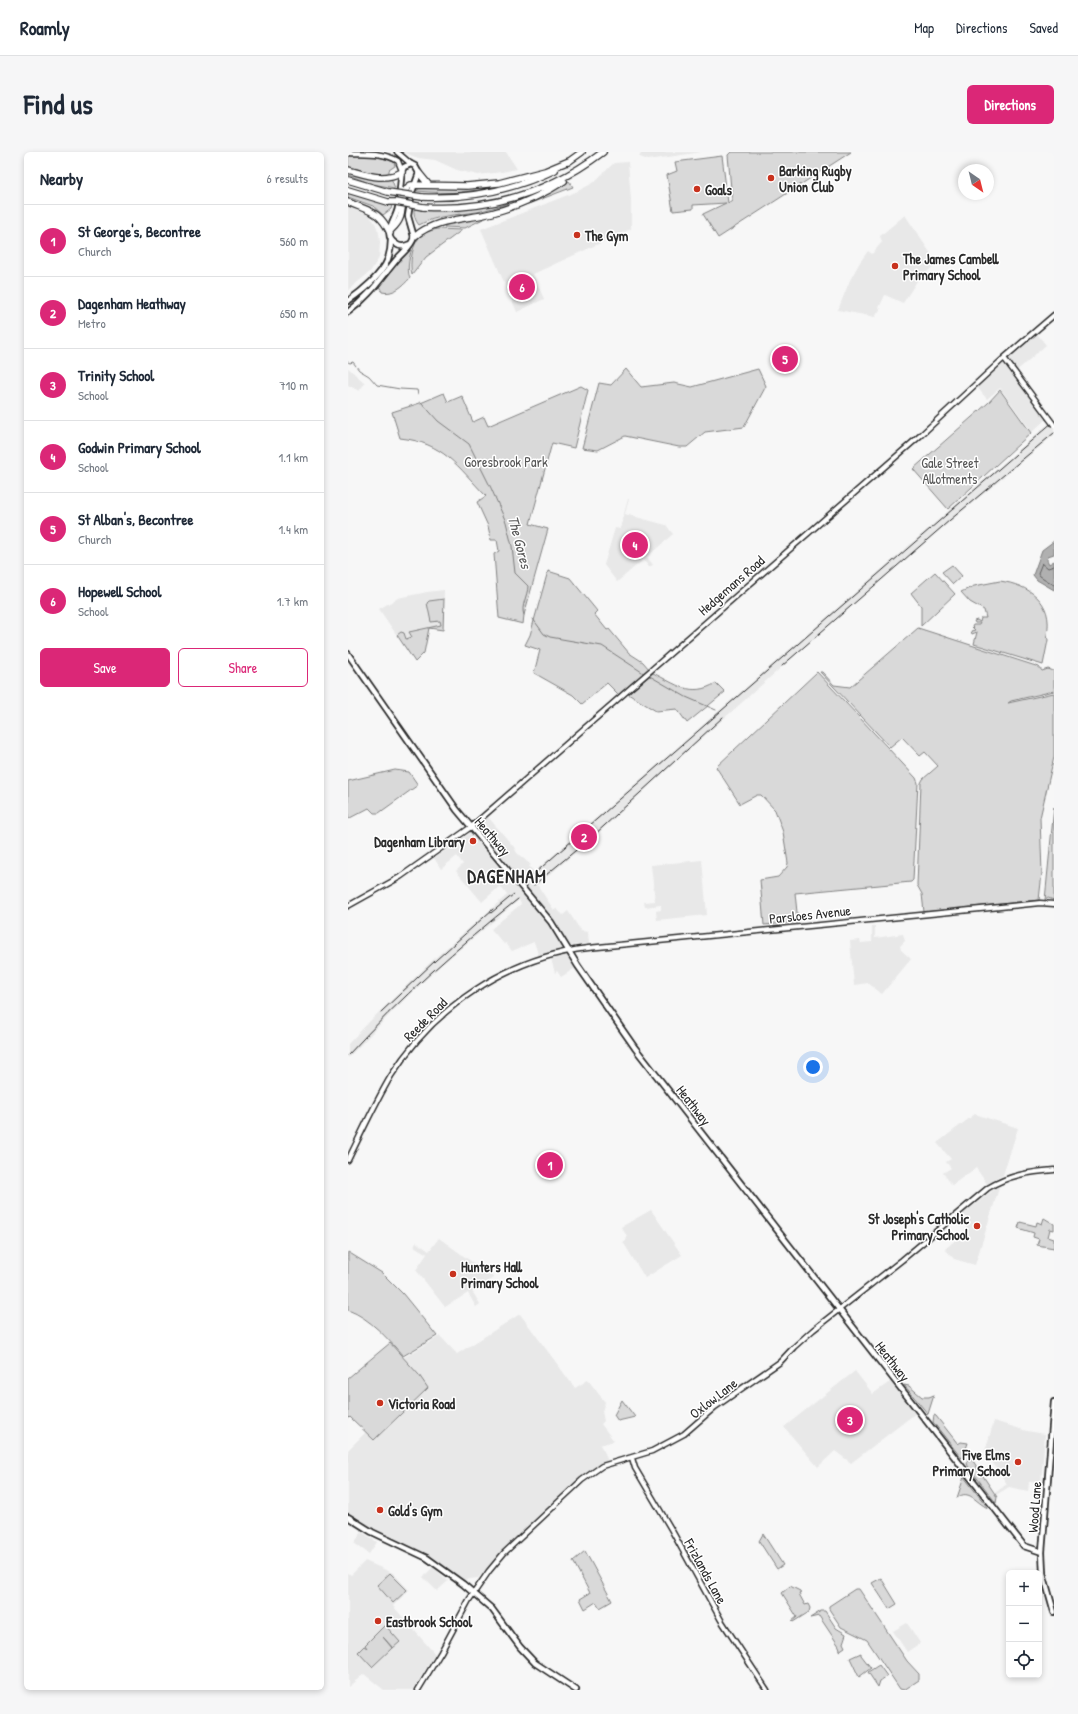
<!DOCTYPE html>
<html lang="en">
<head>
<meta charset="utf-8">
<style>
  :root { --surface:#fff; --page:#f6f6f7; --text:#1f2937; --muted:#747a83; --line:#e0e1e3; --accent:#db2777 }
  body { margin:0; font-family:"Patrick Hand",sans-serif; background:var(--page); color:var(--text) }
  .controls { position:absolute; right:12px; bottom:12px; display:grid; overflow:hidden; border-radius:6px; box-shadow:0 2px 6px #0003 }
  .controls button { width:36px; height:36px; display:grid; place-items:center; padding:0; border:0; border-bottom:1px solid var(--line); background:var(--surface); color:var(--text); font:20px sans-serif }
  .compass { position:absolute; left:610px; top:12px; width:36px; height:36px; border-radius:50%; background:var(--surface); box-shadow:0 2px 6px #0003; rotate:145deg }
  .you { position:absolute; left:465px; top:915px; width:14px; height:14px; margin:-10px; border:3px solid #fff; border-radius:50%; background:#1a73e8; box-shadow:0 0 0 6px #1a73e833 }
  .badge { display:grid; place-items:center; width:26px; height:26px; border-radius:50%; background:var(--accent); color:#fff; font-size:13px; font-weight:700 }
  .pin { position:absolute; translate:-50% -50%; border:2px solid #fff; box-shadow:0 1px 4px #0006 }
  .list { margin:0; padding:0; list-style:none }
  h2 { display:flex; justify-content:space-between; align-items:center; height:52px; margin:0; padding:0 16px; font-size:17px }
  h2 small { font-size:13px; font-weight:400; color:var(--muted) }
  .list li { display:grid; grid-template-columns:26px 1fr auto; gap:12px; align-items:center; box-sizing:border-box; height:72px; padding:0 16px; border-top:1px solid var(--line) }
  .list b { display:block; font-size:15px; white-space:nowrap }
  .list p { margin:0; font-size:13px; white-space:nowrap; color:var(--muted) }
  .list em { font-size:13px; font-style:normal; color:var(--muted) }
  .actions { display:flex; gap:8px; padding:12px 16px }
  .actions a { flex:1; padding:9px 0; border:1px solid var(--accent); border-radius:6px; text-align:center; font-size:14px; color:var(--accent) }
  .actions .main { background:var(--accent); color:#fff }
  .icon { flex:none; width:22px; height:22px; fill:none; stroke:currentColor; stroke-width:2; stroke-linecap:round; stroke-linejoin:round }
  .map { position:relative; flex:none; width:706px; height:1538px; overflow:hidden; border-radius:6px }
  header { display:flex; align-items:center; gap:24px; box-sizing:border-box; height:56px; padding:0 20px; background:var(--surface); border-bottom:1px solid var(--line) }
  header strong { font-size:19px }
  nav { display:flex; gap:22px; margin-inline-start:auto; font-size:14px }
  .intro { display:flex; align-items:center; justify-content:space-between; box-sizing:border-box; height:96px; padding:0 24px }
  h1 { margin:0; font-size:28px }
  .button { padding:10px 18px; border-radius:6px; background:var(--accent); color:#fff; font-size:14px; font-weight:700 }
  main { display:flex; gap:24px; padding:0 24px }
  aside { flex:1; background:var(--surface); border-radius:6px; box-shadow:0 2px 6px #0003 }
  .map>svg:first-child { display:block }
  .built { fill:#e8e8e8 }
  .green { fill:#d9d9d9; stroke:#828282 }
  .water { fill:#b0b0b0; stroke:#7b7b7b }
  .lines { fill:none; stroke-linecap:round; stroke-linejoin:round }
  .shore { stroke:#606060; stroke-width:1 }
  .stream { stroke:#7b7b7b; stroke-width:1 }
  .secondary-casing { stroke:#2b2b2b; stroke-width:7 }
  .primary-casing { stroke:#2b2b2b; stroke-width:8 }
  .highway-casing { stroke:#2b2b2b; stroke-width:8 }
  .secondary { stroke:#fff; stroke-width:4 }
  .primary { stroke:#fff; stroke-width:4.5 }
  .highway { stroke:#fff; stroke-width:5.5 }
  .rail { stroke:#2b2b2b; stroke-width:1 }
  .secondary-bridge-casing { stroke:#2b2b2b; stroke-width:7; stroke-linecap:butt }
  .highway-bridge-casing { stroke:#2b2b2b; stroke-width:8; stroke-linecap:butt }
  .secondary-bridge { stroke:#fff; stroke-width:4 }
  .highway-bridge { stroke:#fff; stroke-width:5.5 }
  .poi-dot { fill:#c8321e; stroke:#fff; stroke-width:1.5 }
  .labels { text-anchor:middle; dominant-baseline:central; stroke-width:3; stroke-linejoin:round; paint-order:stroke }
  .poi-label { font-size:14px; font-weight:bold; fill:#2b2b2b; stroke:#fff; text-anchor:start }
  .park-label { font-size:14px; fill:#565656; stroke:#fff }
  .street-label { font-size:14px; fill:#2b2b2b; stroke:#fff }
  .water-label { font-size:15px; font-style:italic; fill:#5a5a5a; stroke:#fff }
  .district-label { font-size:18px; font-weight:bold; letter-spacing:1px; fill:#2b2b2b; stroke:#fff }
</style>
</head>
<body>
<header>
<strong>Roamly</strong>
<nav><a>Map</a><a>Directions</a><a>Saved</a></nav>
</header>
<div class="intro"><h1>Find us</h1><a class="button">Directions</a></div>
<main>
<aside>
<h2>Nearby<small>6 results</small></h2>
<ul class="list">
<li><span class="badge">1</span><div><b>St George's, Becontree</b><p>Church</p></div><em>560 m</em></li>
<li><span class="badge">2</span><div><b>Dagenham Heathway</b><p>Metro</p></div><em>650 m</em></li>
<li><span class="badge">3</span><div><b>Trinity School</b><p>School</p></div><em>710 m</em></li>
<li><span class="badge">4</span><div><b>Godwin Primary School</b><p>School</p></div><em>1.1 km</em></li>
<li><span class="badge">5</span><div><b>St Alban's, Becontree</b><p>Church</p></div><em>1.4 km</em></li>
<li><span class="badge">6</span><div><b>Hopewell School</b><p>School</p></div><em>1.7 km</em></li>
</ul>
<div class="actions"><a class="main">Save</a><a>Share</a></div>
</aside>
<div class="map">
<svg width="706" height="1538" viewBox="0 0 706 1538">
  <rect width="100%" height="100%" fill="#f7f7f7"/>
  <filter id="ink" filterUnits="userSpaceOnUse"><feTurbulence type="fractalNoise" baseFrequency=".025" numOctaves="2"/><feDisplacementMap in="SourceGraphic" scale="8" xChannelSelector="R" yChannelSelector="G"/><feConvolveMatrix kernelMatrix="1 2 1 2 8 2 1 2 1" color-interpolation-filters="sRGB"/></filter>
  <g filter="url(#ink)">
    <!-- built -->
    <path class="built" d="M55,0H158L169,17L154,20L130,23L109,18L87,8L70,6Z
      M292,0H354L300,8L292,5L291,4L293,2Z
      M280,10L283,48V77L185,122L196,147L169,160L133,77L230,39L245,31L266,11Z
      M0,55L21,63L27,71L31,81L32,90L31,106L22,120L0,138Z
      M557,63L589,111L569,129L555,151L537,143L531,156H533L527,165L490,158L502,128L512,110L520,99L524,102L534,90L532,84Z
      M686,183H690L698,193L665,222L698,267L684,280L652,236L639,247L628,234Z
      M0,216L17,231L11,239L0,233Z
      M706,264V283L585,384L446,504L335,603L246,685L188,734H190L206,758L209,757L215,763L220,759L233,779L240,780L241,792L223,794L218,798L219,804L227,816L213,825L209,819L207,821L203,807L193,810L186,790L164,799L158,791L156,792L143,777L173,752L171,748L93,813L47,857L0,906V892L25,866L87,806L159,743L152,734L134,750L108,719L115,712L109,704L93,717L86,706L121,682L140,665L166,695L169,701L183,713L181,714L186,720L706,267L705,265Z
      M280,347H281L277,362L318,373L325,382L299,405L305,413L301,415L295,408L269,430L256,413L267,376L272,377Z
      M96,438L95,478L81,476L76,501L67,510L31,457L50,446L79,440Z
      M354,708L359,763L309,768L308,759L313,758V753L297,755L296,750L307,749L303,713Z
      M524,774H527V786L555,782L557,789L552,794L553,798L563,807L534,842L520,831L506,833L502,789L512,788L513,791L524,790Z
      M627,962L670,976L655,1023L639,1032L628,1016L604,1033L595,1021L603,1016L598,1010L603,1007L589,991Z
      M649,1035L651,1036L627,1113L606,1107L597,1097L611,1085L616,1089L620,1067L615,1062Z
      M303,1058L334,1103L297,1126L275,1090L278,1089L279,1084L273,1075Z
      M91,1086L146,1126L124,1139L132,1152L128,1155L120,1141L97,1155L68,1118L79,1102L66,1094L68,1090L81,1099Z
      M172,1162L227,1236L240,1228L257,1250L254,1259L256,1269L253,1272L266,1289L252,1293L257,1301L260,1310L233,1325L188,1366L130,1426L115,1428L77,1401L31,1380L0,1361V1298L18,1280L26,1288L79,1237L55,1206L92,1184L109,1202Z
      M507,1219L525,1242L543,1229L568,1261L503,1311L487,1299L470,1315L436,1275Z
      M646,1269L679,1279L697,1282L693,1331L681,1330L680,1339L661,1335L648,1343L647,1341L659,1332L637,1299Z
      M14,1380L29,1390L21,1402L6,1391Z
      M17,1409L45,1421L61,1438L45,1454L87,1502L65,1538H36L16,1522L0,1535V1421L3,1423Z
      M85,1415L100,1429L89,1439L75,1425Z
      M559,1471L572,1491L559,1500L545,1479Z"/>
    <!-- green -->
    <path class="green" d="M383,0H503L370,86L355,62L378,51L345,53V57L325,59L319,23L329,19L327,10L374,4L380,51L384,48L380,3Z
      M0,4H28L46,10L47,14L41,18V21C27,24 13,18 0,14Z
      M0,18L43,26L47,36L24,32L0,23Z
      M180,26C177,29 169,30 164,32C132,41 101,42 69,39L72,35C109,36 144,37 180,26Z
      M221,29L225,35L183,51L137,66L117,76L96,75L104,69L181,48Z
      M0,41L44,53L43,57L35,63L25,54L0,45Z
      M185,41C167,49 148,56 129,60C109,63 89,63 71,73C67,68 66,64 66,57H110Z
      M90,77L114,78L78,105L64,123C61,112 64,89 75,82C79,79 86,78 90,77Z
      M65,93C62,102 58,117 62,126C55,134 45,143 34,140L31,134L47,110Z
      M278,217L293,235L326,231L344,235L410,217L418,234L396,275L357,280L339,295H331L277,284L250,298L234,296L251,231L263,233Z
      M233,234L240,238L226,296L204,291L182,372L200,377L176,463L175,472L151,466L146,402L151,399L149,388H143L140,374L129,350L138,344C109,314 96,291 52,286L44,260L75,250L96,241L100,250L114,244L125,270L136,265L140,274Z
      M652,238L683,281L600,357L565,317L640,251Z
      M604,413L614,424L605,432L594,420Z
      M200,419L222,426L249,459L246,462L259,478L261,477L281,501L295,510L301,517L271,543L259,531L234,552L225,543L186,521L192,498L177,493L182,483Z
      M587,420L607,442L573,474V454L563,441Z
      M652,429C680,433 706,449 699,483L700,488L695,513L626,492L629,480L624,482L623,479L627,478L624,475L625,473H631L632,471H627L626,469L629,468L632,470L633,466H638L636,458L622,450L613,440L626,434Z
      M96,447L95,478L81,476L76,501L67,510L49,483L53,480L56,481L58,487L64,485L61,480L93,473L92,469L83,470L79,451L81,449Z
      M570,476L691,515L694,519L700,517L706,519V539L663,549L660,551L706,541V605L692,666L694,721L691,748L576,760L574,742L569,733L573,631L575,627L590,614L577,600L572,604L554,585L542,595L472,520H474L486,533L502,535Z
      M469,520L568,626L570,631L565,728L563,730L447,741L450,770L416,773L412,728L430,725L439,715L440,711L435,680L427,658L413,643H409L392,652L368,615Z
      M305,521C328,532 343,546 368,531L377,540L339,571L329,557L308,559L280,542Z
      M47,618L61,620L70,633L31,661H26L21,656L0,667V629Z
      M706,655V748L700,746L697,748Z
      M696,1066L706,1072V1078L702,1077L700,1085L706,1087V1096L689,1093L691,1087L685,1085L686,1081L670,1076L672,1070L688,1074L689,1070L694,1072Z
      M0,1100L34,1121L55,1142L89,1184L55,1204C40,1187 22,1166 0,1158Z
      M42,1191L71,1223L80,1236L26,1288L2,1265L0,1267V1226Z
      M556,1233L561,1234L574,1245H581L586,1243L580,1262Z
      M274,1248L287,1265L270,1269L266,1263Z
      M586,1263L588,1264L610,1292L613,1290L620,1291L615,1305L613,1306L611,1303L585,1270Z
      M621,1303L649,1345L648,1351L620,1314L619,1311Z
      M616,1325L640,1356C628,1351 621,1336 609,1346Z
      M415,1382L435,1413L429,1417L411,1389Z
      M237,1399L264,1449L252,1456L248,1450L237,1457L232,1447L242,1441L225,1409Z
      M42,1421L59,1438L45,1451L29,1433Z
      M533,1426L549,1452L541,1457L524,1431Z
      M442,1434L452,1439L453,1441L451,1442L457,1453L460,1452L462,1456L461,1460L445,1470L444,1469L449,1465L434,1441Z
      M507,1437H511L559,1509L571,1522V1528L556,1538L552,1537L519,1488L493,1475L481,1457V1454Z
      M473,1459H477L488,1476L498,1482L495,1491L497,1495L491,1499L492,1497L491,1494L471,1464L462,1466Z
      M37,1473L52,1490L45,1496L35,1485L44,1496L24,1515L10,1500L16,1494L19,1496L17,1493Z
      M513,1501V1503L523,1516L511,1525L502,1506Z
      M531,1513L539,1524L532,1529L530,1535L520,1520Z"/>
    <!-- water -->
    <path class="water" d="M706,389V402L700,404L699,408L701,412L706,409V438L689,428L685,423L694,398Z"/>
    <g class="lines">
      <!-- shore -->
      <path class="shore" d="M706,414L700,416L694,411L690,421L692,424L706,433"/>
      <!-- stream -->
      <path class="stream" d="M0,210L2,211L5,210L11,218L21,224L29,233L52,237L69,238L70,242
        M73,250L90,269L121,292L143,336L158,370L164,394L167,421L180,434C180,443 172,455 176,463
        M185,467L196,482L202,485L254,494L297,522
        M300,523L338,545L368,558"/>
      <!-- secondary casing -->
      <g class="secondary-casing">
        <path id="secondary" d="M49,0L63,12
          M0,1C18,2 35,0 50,9L54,19
          M656,206L700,265
          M0,754L52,725L123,675L573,283L656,206L706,163
          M0,1008C14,980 27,951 43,924C86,855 159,806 240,796L692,751L706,752
          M284,1306L287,1316L323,1377L373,1468L419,1538
          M70,1538L93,1500L121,1448L141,1419L156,1401L234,1328L254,1314L304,1299L336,1282L367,1255L432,1210L446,1195L465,1178L554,1108L640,1036C661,1023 682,1020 706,1018"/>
      </g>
      <!-- primary casing -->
      <g class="primary-casing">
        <path id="primary" d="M0,149C13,140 34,123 40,107C42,101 43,94 43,88
          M0,160C21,145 33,126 49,107C55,100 64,94 66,85L60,64L64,40L71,21L67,14L63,12L56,15L54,19C52,31 52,44 50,56C48,68 33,83 48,92C53,96 57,94 62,92
          M0,502L109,658L203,770L230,814L287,896L676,1394L694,1400
          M706,1250L694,1400L695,1421L706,1460
          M0,1365L24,1380L79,1406L115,1432L144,1457L172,1495L187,1511L228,1538"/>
      </g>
      <!-- highway casing -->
      <g class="highway-casing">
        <path id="highway" d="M220,10L234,0
          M0,18C19,23 35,30 54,20
          M71,21L80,32
          M0,28L40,40
          M0,38L40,50
          M74,45C121,47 165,38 207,18
          M0,50C22,60 31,58 42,81
          M75,55C141,59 202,40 255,0
          M42,79C46,75 50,72 52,66C56,56 52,38 63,33L119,34L151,31L197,19L221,9
          M66,85C88,66 117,68 144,61C169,54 195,43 216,29"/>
      </g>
      <!-- secondary -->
      <use href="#secondary" class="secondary"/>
      <!-- primary -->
      <use href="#primary" class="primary"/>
      <!-- highway -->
      <use href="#highway" class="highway"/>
      <!-- rail -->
      <path class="rail" d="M434,514L602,368L706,281
        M179,728L706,269
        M186,733L245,684L375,565
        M143,761L166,742
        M33,860L88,808L145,757
        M0,903C52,846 110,795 170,747"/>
      <!-- secondary-bridge casing -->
      <g class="secondary-bridge-casing">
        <path id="secondary-bridge" d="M700,265L706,273"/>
      </g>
      <!-- highway-bridge casing -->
      <g class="highway-bridge-casing">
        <path id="highway-bridge" d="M40,40L74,45
          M40,50H48L75,55"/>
      </g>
      <!-- secondary-bridge -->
      <use href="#secondary-bridge" class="secondary-bridge"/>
      <!-- highway-bridge -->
      <use href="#highway-bridge" class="highway-bridge"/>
    </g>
  </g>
  <!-- markers -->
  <g class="poi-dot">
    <circle cx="423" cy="26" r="4"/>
    <circle cx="349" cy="37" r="4"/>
    <circle cx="229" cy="83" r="4"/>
    <circle cx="547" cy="114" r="4"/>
    <circle cx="125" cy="689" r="4"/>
    <circle cx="629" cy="1074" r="4"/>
    <circle cx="105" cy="1122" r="4"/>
    <circle cx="32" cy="1251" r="4"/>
    <circle cx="670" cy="1310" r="4"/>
    <circle cx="32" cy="1358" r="4"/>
    <circle cx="30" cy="1469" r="4"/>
  </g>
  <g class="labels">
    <!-- poi labels -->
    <g class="poi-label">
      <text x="431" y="18">Barking Rugby<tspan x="431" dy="16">Union Club</tspan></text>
      <text x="357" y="37">Goals</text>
      <text x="237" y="83">The Gym</text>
      <text x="555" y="106">The James Cambell<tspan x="555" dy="16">Primary School</tspan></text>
      <text x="117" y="689" text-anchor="end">Dagenham Library</text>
      <text x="621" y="1066" text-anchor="end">St Joseph's Catholic<tspan x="621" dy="16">Primary School</tspan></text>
      <text x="113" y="1114">Hunters Hall<tspan x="113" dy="16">Primary School</tspan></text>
      <text x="40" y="1251">Victoria Road</text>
      <text x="662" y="1302" text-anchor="end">Five Elms<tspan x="662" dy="16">Primary School</tspan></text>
      <text x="40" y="1358">Gold's Gym</text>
      <text x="38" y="1469">Eastbrook School</text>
    </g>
    <!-- park labels -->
    <g class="park-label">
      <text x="158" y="309">Goresbrook Park</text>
      <text x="602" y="310">Gale Street<tspan x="602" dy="16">Allotments</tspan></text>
    </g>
    <!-- street labels -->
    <g class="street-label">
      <text transform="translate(383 433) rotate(-41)">Hedgemans Road</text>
      <text transform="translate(145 684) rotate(49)">Heathway</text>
      <text transform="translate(462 762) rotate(-6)">Parsloes Avenue</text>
      <text transform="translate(77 867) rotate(-45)">Reede Road</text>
      <text transform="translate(346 953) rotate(52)">Heathway</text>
      <text transform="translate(545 1209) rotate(52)">Heathway</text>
      <text transform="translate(365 1246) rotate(-38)">Oxlow Lane</text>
      <text transform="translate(686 1355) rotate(-86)">Wood Lane</text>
      <text transform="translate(358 1419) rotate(61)">Frizlands Lane</text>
    </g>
    <!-- water labels -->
    <g class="water-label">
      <text transform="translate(172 390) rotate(75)">The Gores</text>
    </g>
    <!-- district labels -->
    <g class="district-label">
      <text x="159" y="724">DAGENHAM</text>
    </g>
  </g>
</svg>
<div class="controls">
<button>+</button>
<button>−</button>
<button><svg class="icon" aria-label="locate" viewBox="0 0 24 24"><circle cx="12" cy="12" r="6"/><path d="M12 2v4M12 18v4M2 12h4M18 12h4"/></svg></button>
</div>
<svg class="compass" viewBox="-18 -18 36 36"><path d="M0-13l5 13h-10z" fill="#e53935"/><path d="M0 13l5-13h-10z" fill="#747a83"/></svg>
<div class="you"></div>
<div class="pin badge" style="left:202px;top:1013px">1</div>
<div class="pin badge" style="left:236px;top:685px">2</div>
<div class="pin badge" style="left:502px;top:1268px">3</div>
<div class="pin badge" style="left:287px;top:393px">4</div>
<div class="pin badge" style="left:437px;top:207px">5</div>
<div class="pin badge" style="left:174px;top:135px">6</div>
</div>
</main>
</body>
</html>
